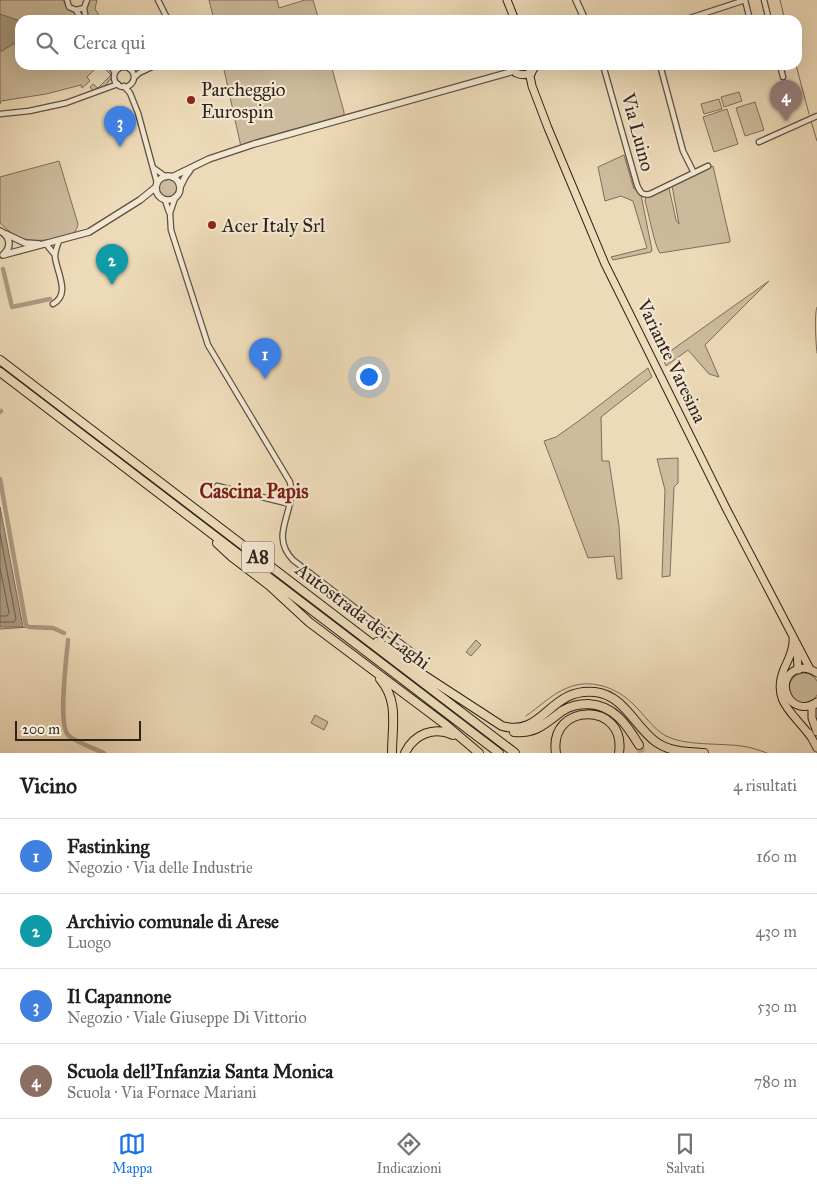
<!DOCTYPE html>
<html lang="it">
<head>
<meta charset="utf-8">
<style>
  :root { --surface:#fff; --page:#f6f6f6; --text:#202124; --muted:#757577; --line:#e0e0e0; --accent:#1a73e8 }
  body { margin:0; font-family:"IM FELL Great Primer",serif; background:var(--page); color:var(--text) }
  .scale { position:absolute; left:15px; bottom:12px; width:126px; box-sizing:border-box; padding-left:5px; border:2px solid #2f221c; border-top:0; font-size:14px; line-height:18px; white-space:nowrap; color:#2f221c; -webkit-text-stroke:4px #f3e7d1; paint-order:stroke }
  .you { position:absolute; left:368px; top:376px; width:18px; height:18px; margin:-12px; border:4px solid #fff; border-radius:50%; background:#1a73e8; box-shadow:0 0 0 8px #1a73e833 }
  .badge { display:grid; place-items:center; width:32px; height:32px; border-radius:50%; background:var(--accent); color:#fff; font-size:16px; font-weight:700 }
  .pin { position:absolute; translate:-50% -41px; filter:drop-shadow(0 1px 2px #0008) }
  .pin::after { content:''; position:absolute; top:26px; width:18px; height:15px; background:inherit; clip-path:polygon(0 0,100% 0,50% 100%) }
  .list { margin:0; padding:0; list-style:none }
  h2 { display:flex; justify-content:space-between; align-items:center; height:65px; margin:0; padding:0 20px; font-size:21px }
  h2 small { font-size:16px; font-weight:400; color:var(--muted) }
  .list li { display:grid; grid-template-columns:32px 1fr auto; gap:15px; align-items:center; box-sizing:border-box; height:75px; padding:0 20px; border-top:1px solid var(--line) }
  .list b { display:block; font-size:19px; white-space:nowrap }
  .list p { margin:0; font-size:16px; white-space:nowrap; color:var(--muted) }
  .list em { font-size:16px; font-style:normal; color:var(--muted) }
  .icon { flex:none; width:28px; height:28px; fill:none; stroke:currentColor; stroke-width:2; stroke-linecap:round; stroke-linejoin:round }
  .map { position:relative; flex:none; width:817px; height:753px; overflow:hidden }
  .search { position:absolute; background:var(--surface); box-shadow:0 5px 20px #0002; left:15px; right:15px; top:15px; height:55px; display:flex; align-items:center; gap:12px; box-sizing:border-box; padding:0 18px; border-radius:15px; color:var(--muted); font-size:19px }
  .sheet { height:365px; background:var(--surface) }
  nav { display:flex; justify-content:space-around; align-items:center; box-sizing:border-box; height:70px; border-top:1px solid var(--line); background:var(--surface); font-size:14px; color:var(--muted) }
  nav a { display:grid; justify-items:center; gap:2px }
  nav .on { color:var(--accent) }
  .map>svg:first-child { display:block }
  .green { fill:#cdbb9d; stroke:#7e6e5c }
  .water { fill:#ac9b83; stroke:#7a6b5a }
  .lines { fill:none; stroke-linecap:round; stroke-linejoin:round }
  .shore { stroke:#6e5e50; stroke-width:1 }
  .stream { stroke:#7a6b5a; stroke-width:1 }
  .canal { stroke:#ac9b83; stroke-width:4.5 }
  .motorway-tunnel { stroke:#c7b599; stroke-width:8; stroke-dasharray:8 4; stroke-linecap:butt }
  .minor-casing { stroke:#5e5043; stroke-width:7 }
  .tertiary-casing { stroke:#5e5043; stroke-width:8 }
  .primary-casing { stroke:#2f221c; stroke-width:9 }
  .motorway-casing { stroke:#2f221c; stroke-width:10 }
  .minor { stroke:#f3e7d1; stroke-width:4.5 }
  .tertiary { stroke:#f3e7d1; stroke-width:5.5 }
  .primary { stroke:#eddab8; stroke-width:7 }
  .motorway { stroke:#eddab8; stroke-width:8 }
  .poi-dot { fill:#8f2418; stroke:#f3e7d1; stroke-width:2 }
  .labels { text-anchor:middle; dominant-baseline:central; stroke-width:4.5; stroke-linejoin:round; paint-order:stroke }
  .shield { fill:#f3e7d1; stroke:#6a5d52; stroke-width:1 }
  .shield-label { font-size:18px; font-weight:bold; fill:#2f221c }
  .poi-label { font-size:19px; fill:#2f221c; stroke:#f3e7d1; text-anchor:start }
  .street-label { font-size:19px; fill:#2f221c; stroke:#f3e7d1 }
  .neighbourhood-label { font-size:20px; font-weight:bold; fill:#7a1f14; stroke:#f3e7d1 }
</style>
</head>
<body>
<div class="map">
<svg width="817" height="753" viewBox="0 0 817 753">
  <rect width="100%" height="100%" fill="#eddab8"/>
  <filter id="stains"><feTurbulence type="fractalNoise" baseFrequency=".004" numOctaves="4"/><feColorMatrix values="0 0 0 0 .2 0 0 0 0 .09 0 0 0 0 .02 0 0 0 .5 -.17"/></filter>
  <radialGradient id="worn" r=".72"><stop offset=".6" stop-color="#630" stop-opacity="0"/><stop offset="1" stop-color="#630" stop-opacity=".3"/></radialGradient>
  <!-- green -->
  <path class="green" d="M0,0H63C67,9 75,12 81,20H20V65H99L87,77L90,81L82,88L81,85L46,94L1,101L0,104Z
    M89,0H97L95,9L102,20H88L86,9Z
    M209,0H277L279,8L305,0H313L319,20H214Z
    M101,65H108L111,69L112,77L105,86L93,91L90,87L93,84L98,88L111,75Z
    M223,65H331L344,112V118L241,147Z
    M739,92L742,101L724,107L721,97Z
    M719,99L722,109L704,114L701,104Z
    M755,102L764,130L745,136L736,108Z
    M727,109L738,144L714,152L703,117Z
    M624,155L634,189H637L638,193L641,195L652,250L651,252L613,260L611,257L647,248L633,201L621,196L605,201L598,167Z
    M59,161L78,224C77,228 76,232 72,234C63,240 34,242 24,239C14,236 7,230 0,223V177Z
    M713,166L730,240V242L660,253C655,248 648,210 645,201L646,197L651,196L669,188L676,220L679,224L672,186Z
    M158 188a10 10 0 1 1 20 0a10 10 0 1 1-20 0Z
    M769,281L705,345L719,377L709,374L688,350L666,366L662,357Z
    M648,368L652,377L601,417L602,461H609L619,526L622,579H617L614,556L588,558L544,441L556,437L580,420Z
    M678,458V483L674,487L670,576L662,577L665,490L657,459Z
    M476,640L481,645L471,656L466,652Z
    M789 688a15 15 0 1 1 30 0a15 15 0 1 1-30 0Z
    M315,715L328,722L324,730L311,723Z"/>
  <!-- water -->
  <path class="water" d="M0,14L20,21V44H13L2,51H0Z
    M0,507L23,627H0Z"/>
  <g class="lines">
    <!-- shore -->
    <path class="shore" d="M0,534L16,619L14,622H0
      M0,568L9,613L7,616H0"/>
    <!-- stream -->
    <path class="stream" d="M780,0L785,20
      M796,65L809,114
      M811,121L817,141
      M817,307C814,314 816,344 817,353
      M0,629L29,627
      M526,716C539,707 552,694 567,688C590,678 616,687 633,704C644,714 652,728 666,736C685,746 720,743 741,746C750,747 759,750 767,753"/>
    <!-- canal -->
    <path class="canal" d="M3,269L12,307L50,299
      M0,412L1,411
      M0,479L26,625L29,627L53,628L64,633
      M68,640C67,655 57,727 69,736C78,743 93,748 104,753"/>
    <!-- motorway-tunnel -->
    <path class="motorway-tunnel" d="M639,745L642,753"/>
    <!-- minor casing -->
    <g class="minor-casing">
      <path id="minor" d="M67,0L69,7L76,10L84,8L87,0
        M158,0L168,20
        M745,0L750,20
        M764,0L769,20
        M84,8L86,20
        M76,10L82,20
        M684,20L745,0
        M110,65L115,73
        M603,65L637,185C640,192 642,196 650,194L708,166
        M660,65L683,151L694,173
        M780,65L783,77
        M114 77a10 10 0 1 1 20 0a10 10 0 1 1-20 0Z
        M134,78L139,73L156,65
        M124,86L130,93L138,113L157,183
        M0,114L29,111L66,103L118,84
        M759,142L817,116
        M155,169L166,177
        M175,198L170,213L171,230L208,345L290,482C297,512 268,534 293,560L419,657
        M165,200L169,212
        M46,244L55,255
        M53,304C71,294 57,273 55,257C55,251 57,246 59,241
        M217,486L290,504"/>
    </g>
    <!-- tertiary casing -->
    <g class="tertiary-casing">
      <path id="tertiary" d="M576,0L585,20
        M156 188a12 12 0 1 1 24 0a12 12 0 1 1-24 0Z
        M172,177L209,159L254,144L514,71
        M180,187L185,177L190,170
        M0,231C10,236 12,246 4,254
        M6,234L25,243L39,244
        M3,255L89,232L140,200L156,187"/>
    </g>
    <!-- primary casing -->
    <g class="primary-casing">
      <path id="primary" d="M507,0L515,20
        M511,65L516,73C525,77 532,74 536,65
        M532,72L530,76L532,86L548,128L605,264L726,508L810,669
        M793,639C794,650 788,660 784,669C771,702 793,712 811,737
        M797,647L798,670
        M817,673C811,669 805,667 798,669C772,678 790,720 817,702
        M812,705V718L817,732
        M809,733L817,748"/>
    </g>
    <!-- motorway casing -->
    <g class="motorway-casing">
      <path id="motorway" d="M0,360L515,753
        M0,372L499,753
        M217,543L232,557L270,586L309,622L446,725L479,753
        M377,642L391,650L416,670L502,726C544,738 549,687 595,692C624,695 635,727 656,742C670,752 687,752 704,753
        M380,679C399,701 392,726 392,753
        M815,704L817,703
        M514,732C536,734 546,723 562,711C570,706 578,704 588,704C614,705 627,725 639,745
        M405,753C414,734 434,726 453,735
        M556,753C548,702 627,701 619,753"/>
    </g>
    <!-- minor -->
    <use href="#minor" class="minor"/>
    <!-- tertiary -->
    <use href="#tertiary" class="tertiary"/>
    <!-- primary -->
    <use href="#primary" class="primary"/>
    <!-- motorway -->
    <use href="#motorway" class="motorway"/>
  </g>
  <!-- markers -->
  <g class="poi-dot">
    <circle cx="191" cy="100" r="5"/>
    <circle cx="212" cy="225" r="5"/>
  </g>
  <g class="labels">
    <!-- shield labels -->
    <rect class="shield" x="242" y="541.5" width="32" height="31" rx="4"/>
    <g class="shield-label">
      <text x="258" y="557">A8</text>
    </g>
    <!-- poi labels -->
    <g class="poi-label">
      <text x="201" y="89">Parcheggio<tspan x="201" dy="22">Eurospin</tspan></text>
      <text x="222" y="225">Acer Italy Srl</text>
    </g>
    <!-- street labels -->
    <g class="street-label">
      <text transform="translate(638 132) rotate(75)">Via Luino</text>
      <text transform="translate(672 361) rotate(64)">Variante Varesina</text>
      <text transform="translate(363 616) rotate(37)">Autostrada dei Laghi</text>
    </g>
    <!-- neighbourhood labels -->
    <g class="neighbourhood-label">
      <text x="254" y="491">Cascina Papis</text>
    </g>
  </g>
  <rect width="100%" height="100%" filter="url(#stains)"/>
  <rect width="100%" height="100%" fill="url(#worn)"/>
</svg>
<div class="scale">200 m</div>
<div class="you"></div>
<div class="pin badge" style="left:265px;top:379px;background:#3f7fe0">1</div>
<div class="pin badge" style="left:112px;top:285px;background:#0f9aa8">2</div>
<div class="pin badge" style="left:120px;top:147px;background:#3f7fe0">3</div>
<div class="pin badge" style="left:786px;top:121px;background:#8d6e63">4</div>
<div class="search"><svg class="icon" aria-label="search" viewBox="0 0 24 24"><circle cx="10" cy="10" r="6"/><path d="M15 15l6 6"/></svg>Cerca qui</div>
</div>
<section class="sheet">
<h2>Vicino<small>4 risultati</small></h2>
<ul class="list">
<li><span class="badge" style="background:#3f7fe0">1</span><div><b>Fastinking</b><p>Negozio · Via delle Industrie</p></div><em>160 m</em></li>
<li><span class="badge" style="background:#0f9aa8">2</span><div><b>Archivio comunale di Arese</b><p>Luogo</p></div><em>430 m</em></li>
<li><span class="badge" style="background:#3f7fe0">3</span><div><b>Il Capannone</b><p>Negozio · Viale Giuseppe Di Vittorio</p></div><em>530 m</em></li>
<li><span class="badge" style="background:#8d6e63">4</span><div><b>Scuola dell'Infanzia Santa Monica</b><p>Scuola · Via Fornace Mariani</p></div><em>780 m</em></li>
</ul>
</section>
<nav>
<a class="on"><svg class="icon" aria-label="map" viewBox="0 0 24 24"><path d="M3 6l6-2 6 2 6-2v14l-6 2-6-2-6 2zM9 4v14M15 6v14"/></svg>Mappa</a>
<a><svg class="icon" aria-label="directions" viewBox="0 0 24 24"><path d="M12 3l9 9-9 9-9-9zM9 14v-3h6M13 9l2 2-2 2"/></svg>Indicazioni</a>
<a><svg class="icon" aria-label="saved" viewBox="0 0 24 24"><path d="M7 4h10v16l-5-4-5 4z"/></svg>Salvati</a>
</nav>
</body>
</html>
